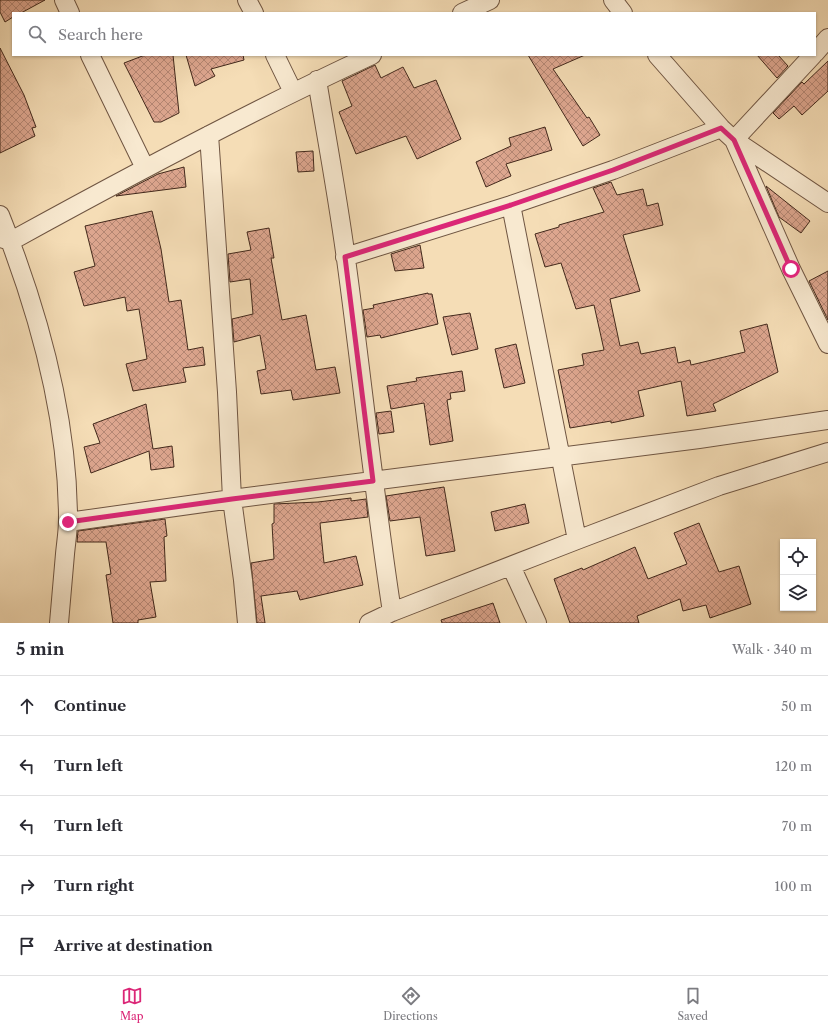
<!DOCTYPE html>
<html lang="en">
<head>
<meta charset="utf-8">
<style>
  :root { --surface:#fff; --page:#f7f7f7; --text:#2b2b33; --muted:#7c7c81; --line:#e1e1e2; --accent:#db2777 }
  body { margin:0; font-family:"Libre Caslon Text",serif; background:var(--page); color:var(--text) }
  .controls { position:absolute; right:12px; bottom:12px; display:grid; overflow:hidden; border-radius:0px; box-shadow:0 1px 3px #0004 }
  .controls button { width:36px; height:36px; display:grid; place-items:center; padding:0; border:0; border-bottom:1px solid var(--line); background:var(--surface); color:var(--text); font:20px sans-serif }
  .stop { position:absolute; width:12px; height:12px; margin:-9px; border:3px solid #db2777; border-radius:50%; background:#fff }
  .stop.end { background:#db2777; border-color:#fff; box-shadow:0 1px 4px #0008 }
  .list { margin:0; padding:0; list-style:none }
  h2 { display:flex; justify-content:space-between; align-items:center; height:52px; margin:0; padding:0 16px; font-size:17px }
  h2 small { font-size:13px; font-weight:400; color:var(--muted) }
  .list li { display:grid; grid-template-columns:26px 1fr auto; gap:12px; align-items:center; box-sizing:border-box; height:60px; padding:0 16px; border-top:1px solid var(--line) }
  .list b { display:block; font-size:15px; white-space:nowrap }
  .list em { font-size:13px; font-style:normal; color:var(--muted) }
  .icon { flex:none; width:22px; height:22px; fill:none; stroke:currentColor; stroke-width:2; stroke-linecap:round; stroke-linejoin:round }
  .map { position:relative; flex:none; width:828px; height:623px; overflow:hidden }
  .search { position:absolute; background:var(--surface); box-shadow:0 1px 3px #0004; left:12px; right:12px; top:12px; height:44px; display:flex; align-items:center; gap:10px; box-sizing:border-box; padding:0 14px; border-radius:0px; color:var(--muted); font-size:15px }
  .sheet { height:352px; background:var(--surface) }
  nav { display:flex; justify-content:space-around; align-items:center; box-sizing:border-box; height:56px; border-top:1px solid var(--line); background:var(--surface); font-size:11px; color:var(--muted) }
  nav a { display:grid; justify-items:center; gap:2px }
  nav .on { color:var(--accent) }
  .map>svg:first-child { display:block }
  .building { fill:url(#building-cross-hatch); stroke:#42281b }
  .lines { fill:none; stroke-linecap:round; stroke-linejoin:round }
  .minor-casing { stroke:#6f5542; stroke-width:20 }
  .minor { stroke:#f8e9d0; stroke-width:18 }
  .route { stroke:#db2777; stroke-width:5 }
</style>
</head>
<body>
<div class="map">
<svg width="828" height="623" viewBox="0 0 828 623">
  <defs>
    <pattern id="building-cross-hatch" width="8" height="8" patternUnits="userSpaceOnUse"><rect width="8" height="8" fill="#dda68f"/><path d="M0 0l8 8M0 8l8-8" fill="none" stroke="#b58774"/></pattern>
  </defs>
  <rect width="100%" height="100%" fill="#f5ddb6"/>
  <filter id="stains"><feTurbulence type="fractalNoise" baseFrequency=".005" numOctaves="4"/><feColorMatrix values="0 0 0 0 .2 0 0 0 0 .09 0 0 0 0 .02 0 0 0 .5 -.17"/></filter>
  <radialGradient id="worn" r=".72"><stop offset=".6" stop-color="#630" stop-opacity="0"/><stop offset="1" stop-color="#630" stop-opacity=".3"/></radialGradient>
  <!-- building -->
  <path class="building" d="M0,0H45L21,13H13V17L5,22L0,12Z
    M0,48L24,95L36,127L32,128L35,136L0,153Z
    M145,55H173L179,113L161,122H154L124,63Z
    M186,55H243L244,60L211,69L215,76L195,86Z
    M528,55H585L553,69L587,118L589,117L600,135L583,146Z
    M757,55H778L788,66L777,78Z
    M828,61V91L802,115L794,106L779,119L773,113L802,82L804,84Z
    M375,65L381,78L403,67L414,88L436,80L461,139L417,159L406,136L356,154L339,112L352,106L342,81Z
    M545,127L552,150L506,164L511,176L486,187L476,162L511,146L509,138Z
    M313,151L314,171L298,172L296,152Z
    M184,167L186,187L116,196L158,174Z
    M611,182L617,195L643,189L647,206L658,203L663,225L623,235L640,291L610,299L620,346L638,342L641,354L675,347L678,363L690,360L691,365L745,352L740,331L767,324L778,372L713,404L716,411L687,416L681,381L638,391L644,416L611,423V421L570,428L558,370L584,365L582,354L604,350L594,305L576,309L561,263L545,267L535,234L559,227V225L604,212L593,188Z
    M766,186L810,221L801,233L779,217Z
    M152,211L161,249L169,302L181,300L188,350L203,347L205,365L183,368L186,382L133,391L126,364L147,359L139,309L127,311L125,297L84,306L74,272L95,266L85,226Z
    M269,228L274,258H271L282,320L306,315L316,370L335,367L340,393L293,400L291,390L261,394L257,371L266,369L260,335L234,342L232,319L253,314L250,279L230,282L228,254L251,250L247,232Z
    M420,245L424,268L395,271L391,254Z
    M828,271V320L809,281Z
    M428,293V294H432L438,324L381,338L380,335L367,337L363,310L374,308L373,305Z
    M470,313L478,349L452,355L443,317Z
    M516,344L525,383L504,388L495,349Z
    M462,371L465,391L450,393L451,399L447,400L453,441L430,445L424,403L391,409L387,386L417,381L416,378Z
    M146,404L153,449L172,446L174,467L151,470L149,451L91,473L84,447L100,443L93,424Z
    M391,411L394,432L379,434L376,413Z
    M444,487L455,551L426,556L420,517L390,521L386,496Z
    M351,498V501L366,499L368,517L320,523L324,563L356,556L363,585L300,600L297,591L261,596L265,623H257L251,563L274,559L272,524L274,523V504L318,502Z
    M525,504L529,523L495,531L491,512Z
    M165,519L167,536L164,537L166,581L150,582L156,617L138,620V623H113L106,575L111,574L106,542H77L78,531Z
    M699,523L719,572L739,566L751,604L710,618L706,605L683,611L680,599L637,616L639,623H570L554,579L582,568L583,570L635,547L648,579L687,564L674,533Z
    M493,603L500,623H442L441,620Z"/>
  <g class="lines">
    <!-- minor casing -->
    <g class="minor-casing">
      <path id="minor" d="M64,0L70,13
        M247,0L254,13
        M613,0L623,13
        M462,13L490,0
        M815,53L828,38
        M90,55L145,168
        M275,55L293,92
        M657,55L721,128L734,140L828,203
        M813,55L734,140L791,269L828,344
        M317,80C327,140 338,199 346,259C362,377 374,495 392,612
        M209,135L227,392L232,499L243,580L247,623
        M511,205L577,540
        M0,215C38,310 68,418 68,520C68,531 66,543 65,554C63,577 61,600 59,623
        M0,238L11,241C129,176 249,112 372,55
        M345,257L511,205L613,170L721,128
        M68,522L232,499L699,439L828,420
        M511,566L537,623
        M369,623L392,612L577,540L719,486L828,452"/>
    </g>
    <!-- minor -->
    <use href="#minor" class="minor"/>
  </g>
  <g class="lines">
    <!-- route -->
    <path class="route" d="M68,522L232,499L373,481L345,257L511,205L613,170L721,128L734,140L791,269"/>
  </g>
  <rect width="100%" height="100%" filter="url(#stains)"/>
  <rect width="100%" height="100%" fill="url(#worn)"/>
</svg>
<div class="controls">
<button><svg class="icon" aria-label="locate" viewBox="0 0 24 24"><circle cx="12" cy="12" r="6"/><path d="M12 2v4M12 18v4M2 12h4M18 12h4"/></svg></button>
<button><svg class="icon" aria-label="layers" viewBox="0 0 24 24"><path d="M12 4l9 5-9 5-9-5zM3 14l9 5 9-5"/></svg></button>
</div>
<div class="stop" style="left:791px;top:269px"></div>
<div class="stop end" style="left:68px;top:522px"></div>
<div class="search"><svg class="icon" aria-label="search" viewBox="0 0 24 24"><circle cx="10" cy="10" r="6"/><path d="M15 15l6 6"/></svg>Search here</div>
</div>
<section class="sheet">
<h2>5 min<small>Walk · 340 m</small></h2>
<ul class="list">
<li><svg class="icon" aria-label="ahead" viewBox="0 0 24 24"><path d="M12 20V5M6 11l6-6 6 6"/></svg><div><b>Continue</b></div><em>50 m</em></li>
<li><svg class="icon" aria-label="left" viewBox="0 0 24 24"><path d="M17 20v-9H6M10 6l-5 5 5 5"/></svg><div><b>Turn left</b></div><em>120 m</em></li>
<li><svg class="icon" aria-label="left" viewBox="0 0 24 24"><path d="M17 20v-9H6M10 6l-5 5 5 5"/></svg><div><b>Turn left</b></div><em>70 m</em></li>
<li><svg class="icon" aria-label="right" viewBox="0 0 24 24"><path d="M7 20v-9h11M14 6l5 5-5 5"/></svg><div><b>Turn right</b></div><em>100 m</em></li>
<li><svg class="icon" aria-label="arrive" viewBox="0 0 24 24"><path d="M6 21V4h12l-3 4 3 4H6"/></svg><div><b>Arrive at destination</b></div></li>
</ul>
</section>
<nav>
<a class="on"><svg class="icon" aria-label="map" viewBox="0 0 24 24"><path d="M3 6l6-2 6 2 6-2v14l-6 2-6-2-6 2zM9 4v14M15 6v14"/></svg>Map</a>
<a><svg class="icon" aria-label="directions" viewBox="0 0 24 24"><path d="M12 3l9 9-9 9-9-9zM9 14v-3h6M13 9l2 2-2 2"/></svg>Directions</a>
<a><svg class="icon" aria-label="saved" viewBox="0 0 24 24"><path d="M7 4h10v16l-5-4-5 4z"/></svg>Saved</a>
</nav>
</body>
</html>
